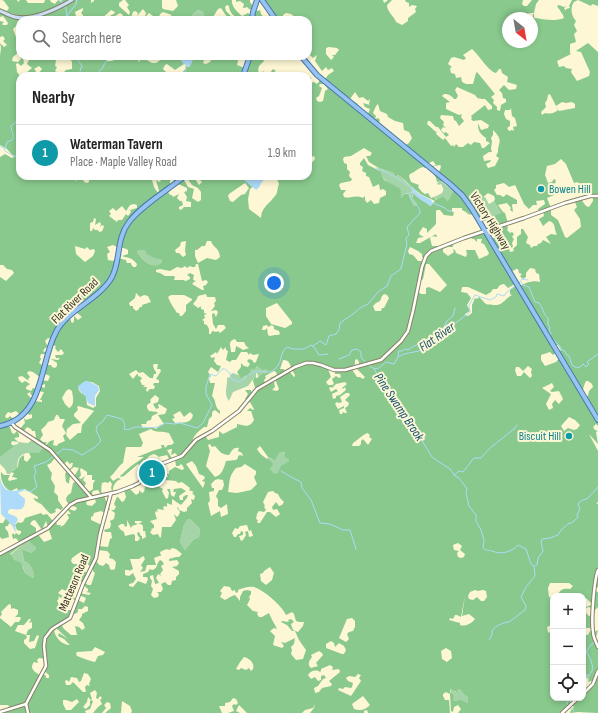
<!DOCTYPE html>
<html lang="en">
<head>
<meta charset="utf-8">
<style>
  :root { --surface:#fff; --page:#f2f2f2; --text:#222; --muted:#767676; --line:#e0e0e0; --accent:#db2777 }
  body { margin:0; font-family:"Sofia Sans Condensed",sans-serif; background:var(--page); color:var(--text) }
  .controls { position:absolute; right:12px; bottom:12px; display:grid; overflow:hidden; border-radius:8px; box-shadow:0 2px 6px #0003 }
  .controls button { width:36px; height:36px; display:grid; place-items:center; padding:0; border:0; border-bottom:1px solid var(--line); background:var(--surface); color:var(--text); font:20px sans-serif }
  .compass { position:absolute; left:502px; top:12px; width:36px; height:36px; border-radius:50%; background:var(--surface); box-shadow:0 2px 6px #0003; rotate:149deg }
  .you { position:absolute; left:274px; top:283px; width:14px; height:14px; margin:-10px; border:3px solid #fff; border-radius:50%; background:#1a73e8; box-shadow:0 0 0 6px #1a73e833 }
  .badge { display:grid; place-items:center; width:26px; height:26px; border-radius:50%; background:var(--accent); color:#fff; font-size:13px; font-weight:700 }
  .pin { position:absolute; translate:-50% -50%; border:2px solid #fff; box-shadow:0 1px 4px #0006 }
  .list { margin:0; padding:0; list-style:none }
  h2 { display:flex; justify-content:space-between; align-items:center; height:52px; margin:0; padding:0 16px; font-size:17px }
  h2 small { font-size:13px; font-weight:400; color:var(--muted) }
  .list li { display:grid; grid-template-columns:26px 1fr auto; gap:12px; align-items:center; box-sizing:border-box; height:56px; padding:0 16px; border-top:1px solid var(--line) }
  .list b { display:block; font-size:15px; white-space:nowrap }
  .list p { margin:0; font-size:13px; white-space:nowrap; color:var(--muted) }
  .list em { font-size:13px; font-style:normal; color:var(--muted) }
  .icon { flex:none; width:22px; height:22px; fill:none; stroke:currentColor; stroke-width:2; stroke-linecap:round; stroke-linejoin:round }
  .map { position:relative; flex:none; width:598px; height:713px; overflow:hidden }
  .search { position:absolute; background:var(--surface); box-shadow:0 2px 6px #0003; left:16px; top:16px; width:296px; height:44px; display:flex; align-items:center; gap:10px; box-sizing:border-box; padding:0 14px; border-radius:12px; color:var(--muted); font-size:15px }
  .panel { position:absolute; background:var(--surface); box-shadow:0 2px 6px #0003; left:16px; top:72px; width:296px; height:108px; border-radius:12px }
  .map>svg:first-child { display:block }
  .green { fill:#a5d4a8 }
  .forest { fill:#89c98d; fill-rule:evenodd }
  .water { fill:#addbf9 }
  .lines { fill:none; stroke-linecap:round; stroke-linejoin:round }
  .stream { stroke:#addbf9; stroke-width:1 }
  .tertiary-casing { stroke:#878263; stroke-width:4.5 }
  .secondary-casing { stroke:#878263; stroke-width:5 }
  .primary-casing { stroke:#4978a7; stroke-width:6 }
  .tertiary { stroke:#fff; stroke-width:2.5 }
  .secondary { stroke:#cbe1f9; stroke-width:3 }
  .primary { stroke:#98c4f4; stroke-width:4 }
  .culture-dot { fill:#0f9aa8; stroke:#fdf7d5; stroke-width:1.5 }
  .labels { text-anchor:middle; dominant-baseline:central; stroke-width:4; stroke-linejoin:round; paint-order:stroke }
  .culture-label { font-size:12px; fill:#0d838f; stroke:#fdf7d5; text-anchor:start }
  .street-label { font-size:12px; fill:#373528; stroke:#fdf7d5 }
  .water-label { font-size:13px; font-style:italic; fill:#115071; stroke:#fdf7d5 }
</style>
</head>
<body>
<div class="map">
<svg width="598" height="713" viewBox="0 0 598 713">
  <rect width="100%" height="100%" fill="#fdf7d5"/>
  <!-- green -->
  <path class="green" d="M198,10L203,12L205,20H191L193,14Z
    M377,167L394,173L397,177L398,175C403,178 407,184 412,187V196L418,204V206H414L407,193L401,198C398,184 391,188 384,179C381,175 379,170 377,167Z
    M441,181L453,191L448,201L443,196L437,200L434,197C440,194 447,193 441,184L438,185L437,183Z
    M482,197H485L489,204L494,201L501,213L494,217H489L488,216L490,215L480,199Z
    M139,250H144L150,256C154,255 157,260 161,259L162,262C153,271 142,260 137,252Z
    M257,366L268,370L269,372L258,376L257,373H256V378H254L248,386L233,392L229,401C223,394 228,385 227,378L230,377V375L233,373L244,377L251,369L256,368Z
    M33,439L45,446L37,454C30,452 21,452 18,460C17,463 18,465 17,468L13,470L10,474H7L5,469L0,464V457L14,445L18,444V442L28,443Z
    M283,452L289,460L287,464L285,465L277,476L267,473L270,467L267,459L268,457L272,459L279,453Z
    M188,519H190L200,529L199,537L193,540L185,550L180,542L184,525Z
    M28,539L36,548L34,550V552L32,553L24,550L22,552L24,561C30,563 35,572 35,577L33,578L25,573L23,567L10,555L22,545V541Z
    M583,639L592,649L594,650L591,679L589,680L587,678L583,677Z
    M451,689L456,692L458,689L462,690L468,697V703L460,699L457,701H452L454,695L450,691Z"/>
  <!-- forest -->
  <path class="forest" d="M2,0H17L18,2L20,0H26L28,3H44L45,0H50L51,2L55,4L58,0L60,1L63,0H91V3L94,1V0H123L119,3V6L129,15L130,12L127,7L129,5L125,0H162V7L163,9L173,11L178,6L176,0H232C231,6 237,12 242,16L248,13L252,16L253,10L249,9L247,7L244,8H243L244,4L240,1L236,2V0H250V2L252,5H255V10L257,11L260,10L261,14L265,19L269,17L270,15L264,7L265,5V0H383L384,3L387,1L388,0H392L387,5C387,12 394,16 396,22L402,25L408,21V18L416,12L415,9L417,6L412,5L409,7V3L406,2L405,0H523L522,4L524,6H527L532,0H539L536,4L534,13H529L526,16L528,18H508V42H532L533,14H534V18C544,19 554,22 564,18L563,15L557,6L559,5L564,7L567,6L564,8L566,11V9L570,8L569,6L572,0H598V6L592,4L591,6L578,0L574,2C570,7 571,16 576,21L574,25L577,31L574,34L576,42L570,44V53L571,54L575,52L557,61L559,67L564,66L566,68L572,69L571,72L577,81L589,76L590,72L581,52L576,51L588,43L598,52V426L596,424L593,427L595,430L598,431L596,432L598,444L589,434L598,451V502L596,503L598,504V570L597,575H598V587L595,588V591L598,592V607L595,610V612L591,611V608L589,607L586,608L584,611L589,616H590L591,613H593L592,628H586L584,635H588L590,631H592L593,633L598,630L595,641L598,647V713L578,712L570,713L571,710L574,707L571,704L562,713H458L461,709L458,705L454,707L453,712L451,711L450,694L446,692L443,694V696L445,700H449L450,713H368L367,710L364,711V713H310L314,708L315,704L313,708L305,710L302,713H247L239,705L236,711L240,713H228L234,711L232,706L234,704L236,705L238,703L236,699L233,698L230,702L225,703V706H219L222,713H131L132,711L130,706L122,701L121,713H105L111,708L110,703L107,702L104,705L106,708L102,713H93L98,707L102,704L100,700L102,698L100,696L98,699L96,698L97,693L95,690L90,693L92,699L91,700L88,697L87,702L83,707L86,709L90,705V701L91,700L93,701L90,709L85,711L86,713H4V711L10,708L8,705H0V618L11,627L15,622H19L21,618L20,617H15L18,614V610L13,608L11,609V605L9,604L1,612L2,614L0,617V554L20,543L16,538L13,539L12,535L13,533L15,535L16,533L19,535L21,533V531L17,530L15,525L18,522L20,523L23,522L25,518L41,513L43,515L47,514L53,521H56L57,525H61L60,527L64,525L69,518L67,514H71L67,509V508L74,511L77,509L76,507C68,505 61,499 71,493L73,483L77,481L74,477L79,468L74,467L69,471L73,475L70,477L69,483L70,484L66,482L65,474L68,470L72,467L73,463H71L70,464L67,461L63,465L57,458L54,459L51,463L47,465L51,472L52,473L51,479L55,486L54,492L58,496V500L63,508L61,510L57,508L55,510L56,512L51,514C46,511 45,507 41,504C37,502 36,502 33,498L38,499V497L25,489L18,491L17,488L11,491C4,489 0,479 1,472L4,475H10L8,479L9,481L17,479V478L12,477L14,473L11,472L18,467C19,461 18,458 24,455V460L27,462L31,457L29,453H38L50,441L54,440L53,445L57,446L58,444L65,441L63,436L66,433L62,426L65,419H60L58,415H56L54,420L48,422L46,425L41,430L43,435L40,439L43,442H47L44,446L34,440L36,437L35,431H32L31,429L27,427L23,432L19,430L25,423L24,418L26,420L32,418V414L30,415L26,413L20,415L16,411L11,413L8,412L5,416L6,418H8L10,416L14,419L9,424L8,426L10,427L12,433L14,434L17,431L19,434V437L14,438L18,442L12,441L11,444L14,446L0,457V277L6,281L14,273L12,270L7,269L3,265H0V157L5,154L12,158L14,157L7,149L0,145V56L1,48L0,43L4,47L7,45L3,41L5,39L3,36L0,37V21L4,22L2,24L3,25H7L8,23L3,16L0,17V8L7,11L9,8L4,1ZM227,5L229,6C229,12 234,17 240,19L237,20H252V17L258,18V20H279L281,19L283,20H288L283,18V15L286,13L291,14L295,17V20H308V56L310,55L313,58L317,55L315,61L322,71L326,67L328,70L332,68L334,71L328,75L324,81L321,79L317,84L314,82L310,83V81L311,79V77H308V158L314,156L315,159L308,167V176H270L277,179L279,184C277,188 278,193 275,196C269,204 261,208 261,218L249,209L248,199L250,189L266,176H198L199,179L202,182L199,185L193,176H190L187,178L192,185L198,188L201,192V200L198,202L192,198L194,189L188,187L183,178L176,180L172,176H157L161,181L159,182L156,180L159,191L158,193L154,187L152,180L155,178L153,176H89V182L87,183L84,182L82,176H77L78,179L76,181L72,176H20V76H32L36,71L34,69L39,66L42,69L38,74L41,76H78L82,72L86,76H91L95,73L97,76H171L170,72L167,73L163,69L165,65L167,64L175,70L184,64L180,56L170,57L166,56L156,63H152L145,59L143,56H140L141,59L139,62L136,56H118C115,61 111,62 106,61L110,56H67V58L69,57L72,62V69L66,70L61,75L55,71L57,67L55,66L56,60L54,56H20L21,59L18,62L12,61L13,57L19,52L20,54V41L17,40L13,29L16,26L20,27L19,21L22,20V18H28L29,20H32L36,15L37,20H79L76,16L75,12L83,8V10L81,13L83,15V18L81,20H106L105,15L107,14L111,10L115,12L114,14L111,15L109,20L111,17L113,18L112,20H118V19L115,18V16L120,13L123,15L121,20H130L133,12L135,11L138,13L137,16L143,9L146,13L145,16L143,17L142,20H145L147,15L149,13L153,16V20H158L160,14L163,12L172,15L164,20H172L175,18L177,20H191L193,14L198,10L203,12L205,20H208V18L210,16L212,17V20H216L213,17L218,9L221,8L227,17V20H233V18L226,11L225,7ZM329,47L337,48L339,50L335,55H332L334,57L331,60L326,54V48ZM472,49C479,55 488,71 496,73L499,69H501L502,73L508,77L507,82L517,85L516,89L509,90L504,85L499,90L502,93L503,98L506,99V102L501,105L500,111L497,110V107L493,103L494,100L491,97L495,94L477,72L476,73L473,84H466L462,82L461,77L456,78L455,74L451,73L450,68L452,67L448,64L451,58L454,57L464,60L466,58L463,55ZM26,57L28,58L29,60L27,64L32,68L26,73L20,76L17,72L16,64L18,63L21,66L24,63L23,58ZM320,84H324L328,89L325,91L323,101L320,102L317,101L316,98L319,96L322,88L319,86ZM457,87L475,95L480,101L478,98L482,99H485L492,106V109L488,110L485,105L471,116L472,118L471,119L473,121L481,120L489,125L488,128L481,130L478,123C478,131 480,134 486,138V141L490,143L484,148H482L480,143L474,142L471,145L468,143L463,147H459L456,144L454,147L453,145L451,146L445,138L443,140L436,134L437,131L436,132L427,124L428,121H430L436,127H438L446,137L449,135L446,132L444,133L441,130L443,127L446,128L443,125L444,122L440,118L441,115L453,116L454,120L456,121L459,126L464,121L461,117L462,114L459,115L446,109V103L450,102L442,96C445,92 451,95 454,99H456L458,96L455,90ZM355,92L359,98L363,97L368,101L370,99L369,104L370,105L363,103L365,107L370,109L368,114L356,107L358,104L350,99ZM550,94L558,110C553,114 550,114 545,113L542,115L541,112L546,107L545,103L547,100L548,95ZM562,102L566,103L572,102L575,104V108L559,111L556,106ZM378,104L380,111L387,114L388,117L395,121L403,123L404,130L409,132L412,138L409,143L406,145L378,125L380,120L378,118L375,119L376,116L373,113L376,106ZM511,108L512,116L515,118L517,126L513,127L514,131L512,130L509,131L507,128L510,126V121L506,119L504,114L505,110H510ZM493,130C504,141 498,141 498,152L496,156L499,158L495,166L488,168L486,164L490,162L491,160L484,161L483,156L489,152H492L491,149L492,141L491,138L493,135ZM364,148L372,153L370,156H366L369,162L377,167L394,173L396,177L398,175C405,179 411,187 418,192C422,196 430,198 435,201L430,206C426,200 417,198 412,192L413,198L418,205L414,206L408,194H405L401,198V191L399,188L384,180L380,171L368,165L364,158L360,163V165L363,167L362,171L366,173V176L369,177L373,187L379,184L380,190L383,189L386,191V195L380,198L379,203L374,204L371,200L367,203L365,200V196L363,198C355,194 350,199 344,197L343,194L346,190H341L339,185L341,183L351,181L352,179L349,176L350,172L347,169V164L344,163L343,159L344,157L351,156C355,153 360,151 364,148ZM561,159L566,164L574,183L577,182L582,186L583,188H586L589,192L588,196H593V201L589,207L586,206L580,198L574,200L577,207L574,210L580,219L581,227L567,238L565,237L558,220L551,215V208L547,198L554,195L552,186L556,182L555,179L553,180L552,182L548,183L545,175L547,166L555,164ZM433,161L436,165L433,166L431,165L429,167L433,170L434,166L440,165L441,166L440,170L437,173L435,172L436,170L433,173L436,178L437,182L443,181L453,191L448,201L443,196L436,200L434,197L431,198L428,193L425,194L422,192L418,187L419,185L411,182L409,176L410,174C415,172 418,168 423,167L425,168L429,163ZM170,178H173L174,182L187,188V191L184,192L187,197L186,201L191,202V207H184L181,210L179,209V207L183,205L182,201H180L177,198L179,194L173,197L172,195H170L167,190L171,186L170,184ZM245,183L249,188L245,194L241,195L233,202L230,201L228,196L229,194ZM504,183L509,187L515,185L516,187L524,204L529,209L533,205H537L536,201L544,200L545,204L538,209L539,212L543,211L544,216L539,219L543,226L549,221C556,222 554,230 557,235L551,234L546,237L551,244L543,240L541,243L538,244L537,246H534L531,248L530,245L526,243L528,237L523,229H521V234L517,237V245L513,249L514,251L510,252L509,248L513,247L512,243L514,239L512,237L514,234L512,232L510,233L507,230L508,228L506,224L508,223L505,213L503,212L498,205L507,203L511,208L510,210L513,212L512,205L513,204H517V200L506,194L505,196L503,197L500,195H497L494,190L496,188V185ZM488,193L494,196L495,199L494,201L501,213L492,217L486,215L483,218L477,208L478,207L483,208L485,207L481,199ZM134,204L137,205V208L130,210L131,212L128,216L126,214L122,220H118L117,222L109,216L111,214L109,211L113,208L116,211L122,206L126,211L130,205ZM452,208H462V210L466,212L468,214L473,215L474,217L476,216L482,226L485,225L482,222L487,220L494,222L495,227L493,228L494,230L497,229L499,236L495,235L494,238L489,239L490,236L492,235L491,230H488V234L485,231L470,236L472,239H474L477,242V239H482L481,243L484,244L489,253L488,255L479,259L475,250H466L467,254L466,257L456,253L455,250L453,249L454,252L448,256L443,252V249L448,247H453V242L439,247L437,246H432L430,238L432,236L437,237L436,234L420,243H416L418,238L424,237L420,235L419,233L423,227L427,229V233L436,224V211L437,210H440L444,215L453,216L454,212H452ZM94,218L96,219L95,225L100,222L101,224L100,227L102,225L104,226C103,229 103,232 99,232L98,230H95L93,228L92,231H90V223L93,222ZM186,241L185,251L186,255L183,257L179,253H176L175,250L180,246L181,242ZM207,241H211C213,248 219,247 220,257L216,260L207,258L198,263L195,256V250H197L202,246H205ZM113,245L117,247C122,248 123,247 128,250V254L122,256C130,259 130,256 137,264L136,267H133L131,264V263H127L126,260L118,258L120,259L119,262H117V260L115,259L113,261L108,260L107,254L110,252L107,247ZM75,246L85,249L87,247L90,250L94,249L95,251L93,256L85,262L76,254ZM410,247L418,251L422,254V257L425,259L424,261H418L413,255L409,254L408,251ZM139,250H144L148,255C151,256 158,260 161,259L162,262C153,271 142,260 137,252ZM196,264H198L202,281L206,280L208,282L206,285L203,286L204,290H202L192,284L194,282L196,281L193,280L194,275L190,273L187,275L190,277V279L186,281L183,280H174L175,277L174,276H165L160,273L156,272V270L160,269L170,271L177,267L182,268L185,266L187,268L190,266L192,267H195ZM426,264H429L447,285L440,292L429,287L426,288V294H421L417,291L420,281L423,279ZM530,268L535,269L536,273L539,274L540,282C533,280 525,283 520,286L517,285L510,290V294L512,295C503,300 503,306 493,305C491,304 488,305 486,304C483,302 482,299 479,297L477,299L475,298L472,305V313L468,316L465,315V314L470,311L467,305L471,298L467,293L461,292L462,287H468L486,295L491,292L493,289H497L500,285L504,284L508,288L515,284L511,272L516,269H518L519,273L522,274L520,276L523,279L526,277V273ZM136,293L140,297L144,295L148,296L151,302L142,305V307H140L138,310L136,311L133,308V306H130L129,303L135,298ZM206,294L207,297H215L216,301L214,303L215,306L211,311L216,310L218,312L216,317L214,313L212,314L213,324L216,329L218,325H224L226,328L220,333L218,331L216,332L212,331L211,334H209V329L207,325L204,324V321L202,320L205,318L204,315L207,314L204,313V310L201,309V306L203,305L198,308L193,304L197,299L198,296ZM384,294L387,295L389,298L384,308H382L381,311H375L373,306L376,303L380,301L382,296ZM171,295H184L192,299V300L186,305V311L182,316H180L179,313H177C174,308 170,303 168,297ZM69,303H72L71,308L82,317L78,320L74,316V321L73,323L71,322V319L69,320L66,317L59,313L67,311L66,308ZM277,303L292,322V324L285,328L271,324L266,316V308ZM267,325L268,327L272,325L274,327V329L279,331L280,334L278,335H275L270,336L268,335L267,328L265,330H262L263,326ZM48,338L55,339L54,344L52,345L56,346L55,348L58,352L61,349L64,353L62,355H55L56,358H60L58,360L51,359L57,363V366L55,368L52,367L51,365H42L39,363L41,359L40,357L41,354H49L43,351L45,348L48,347L45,341ZM235,339L237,342H244L246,346L249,348L243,350L240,348L236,346L235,352H231C231,347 227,341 235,339ZM555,345H558L561,350L557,353L560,357L556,362L545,366L541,360V355L550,352L553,355L557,352ZM221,347L223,350L226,347V350L228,351L226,360L230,362L232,360H236L241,352H247L249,355L250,353L253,355L259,354L256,362L254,363L252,360L249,359L247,361L250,364L248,367L244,366L241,363V367L237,372L241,378L249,374L251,369H255L257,366L263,370L266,369L268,371V372L260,375L257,378H254L253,381L256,390L253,394L251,391V390H245L248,394L245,399L248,401L247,403L250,402L254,409L253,410L250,408L247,411H251L254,420C249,429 244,425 237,424V427L223,434L219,431V437L208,440L205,435L194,441L193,439C195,434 200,430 204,427H207L209,419L212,416V413L213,411L215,410L220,414V411C214,407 217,401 212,396L215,383H210L209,378L211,376L208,372L211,367L218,372L221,366L217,365L214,361L215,357L212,358L210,356L216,352L217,354ZM357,359L359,362V366L356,368L365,377L363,379L360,377H357L353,371L352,367L355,364V360ZM283,360C290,360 290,365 292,370C293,372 295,374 295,376L294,377L289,371L285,373L284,369H280ZM154,364H158L157,369H160L161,371L156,379L159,380V383H154L153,385L155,386L154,389H150L147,392L146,390L147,387H143L145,385H142L140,380L142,379L141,377L138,376V374H137L133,379L129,374L136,370L139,373L143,372L150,378H153L154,374H156V372L154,369L153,365ZM528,366L532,369L531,372L532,376L530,378L524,372L521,376H517L515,370L516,367H519L523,371ZM328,369L335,371V374H340L341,377L339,378L336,376L332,379L334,384L332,385H328L326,382L331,377ZM29,371L33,372L41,378L43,373L50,376L48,381L40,380L42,383V385L45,384V388L39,386L38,390L33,388L31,391L26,389V387L30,384L25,381L22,383L19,380L18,377L22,376L29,381L28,379L30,377L27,373ZM274,371L276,372L277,375L270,378L272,380L275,379L279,389L277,391L272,390L275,387L274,382L265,383L264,380L266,378L265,376ZM586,381H588L592,384L593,387L589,391L588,396L584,398C582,392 583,387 586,381ZM89,382H92L99,386L100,391L96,398V406L93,408L87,405L86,396L80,392L78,388ZM345,382L347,384L342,388L343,389L345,387L346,390L340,395L336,396V398L333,399L332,394L338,391L336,389L331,392L329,388L331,387L332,388L336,384ZM552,383L554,387L550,391L552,392L559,391L563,399L559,404L555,400L552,404L553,408L549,410L546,404L551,394L542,388ZM69,389L72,391C73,397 75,405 69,408L65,404L62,398L66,391ZM37,391L44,392L40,400H42V402L34,401L27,394L30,392L31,395H33ZM346,393H349L350,395L345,400L349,403L348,406L345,408L347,413H345L343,412L342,414H340L339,410L344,408V406L338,409L335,404L337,402L339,403L342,402L340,397ZM155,395L159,398L158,402L153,404L156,409L159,408L158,405L159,404L167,409L165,414L158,415L164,424L160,425L156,429L152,427L143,428L141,424H146L147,421L151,420L152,416L158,413L157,412L149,411L147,408V405L151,402L150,400ZM79,406C83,408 91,409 94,411L82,425L81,433H78L70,440L66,435L67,429L73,424L81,423L74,416V414L78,410L77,407ZM180,411L184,417L190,412L193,415C191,424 183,422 175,423L172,419L175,418L173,415ZM569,417L575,420L580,425L577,429L574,430L568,428L564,431L561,426ZM151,429C155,433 163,431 169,433L174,443L171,445H168L165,448L164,445H161L162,448L152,451L137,457H144C139,461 135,463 130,467C126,470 124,473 120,476L121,477L124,476L138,464L139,465L141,468L143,467L146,469L143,460L145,461L149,456L154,454L158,456L159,462L157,463L158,465L154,467L156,472L155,476L156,479L153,481L152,480L150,481L151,484H145V481L143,479L142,480L145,487L144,492L142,493L139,490V493L136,495L129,488L124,490L126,497L124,501L122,502L118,497H117L114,504L116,507L114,510H111L115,513L114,519L110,521L111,524L110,528L104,530L105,532H111L112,538L110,539L108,547L98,546L102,525C100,524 93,521 91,520V517L93,516L94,513L101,511L105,513L106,509L110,510L109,507L107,506L108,502L106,501L104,495H102C101,490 101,487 102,483L105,482L108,483L110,481L112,484L111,488L113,493C112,487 115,481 121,479L118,478L113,481L110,477C115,473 119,465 123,463L126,447H141L143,443L139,434ZM367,433L369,434L370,436L369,437L372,439L368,445L363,439L361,441V444L359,446H352L353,443C358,440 361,436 367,433ZM210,444L212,447L215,446C219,451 222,455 229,455C232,451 233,447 239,448L238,451L242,453L243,456L240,455L238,456V458L236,460L226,461C224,468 222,475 215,477L206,466L210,451L208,445ZM260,446L268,457L275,460L279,453L284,452L285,457L289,460L288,462L281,466L278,473L274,474L270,469L271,467L273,465L272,462C266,458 260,455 257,449ZM172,449L171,455L175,453L178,456V458L175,459L176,466H179L181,464L183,466L184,469L182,470L175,467L169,471V474H167L168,477H166L158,473L160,470L159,468L162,465L158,457L167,455L170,461L173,460L167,450ZM192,461L196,466L199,474L204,476L205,478L202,481L205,482L203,488L186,464ZM245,464L256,471V474L254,477L257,484L251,490L237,493L228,492C230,482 228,477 236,468L241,467ZM81,468L87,472V475H92V480H95L93,484V489L87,493L83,489L86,483L83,480L85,476L81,479L79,478L81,475L80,470ZM218,479L223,480L224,485L222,490H219L216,496L218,500V506L221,508L227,504L228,514L221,517L220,511L211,516L208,503L210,501L209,492L214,491V488H212L211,484L215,480ZM166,480L176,481L178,483L182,482L190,488L189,490L194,492L192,493L195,496L194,500L191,499L192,503L187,508V511L184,512L179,510L178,507L177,508L180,512L179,515L177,517L174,514L176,520L171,527H162L161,537L160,538L158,534L153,535L150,532L152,530L151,529L154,528V525L150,521L157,519L155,513L156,511L158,512L157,510L158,509L164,510L163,507L165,506L167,507V503L172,505V499L181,505L187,498L188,495H186L183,497V500H180L179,496L186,491L181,488L174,489L173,492H176L174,497L171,495L170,489H167L169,493L168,498L166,499L162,491L163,489L158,486L160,484ZM98,490L101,495L94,497L96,502L92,506L87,505L86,502L90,500L89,498L93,497L92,493L93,491ZM273,491L275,493L278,494L280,498L284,502L282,505L279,506L276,502L272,507L273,510L277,509L280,514L276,517L270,512H267L260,523H258L257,522L258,520L256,519L257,514L259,511L264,512L266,510L264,507L265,506L263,502L268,492ZM188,519H190L200,529L199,537L193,540L185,550L180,542L184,525ZM35,520L42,530L46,521L52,539L44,542L36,532V528L30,524L32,521ZM127,520L131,528L132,526L138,524L135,523V521H141L142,522L138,524H141L143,526V531H145L146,537L142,539V536H141L139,532L137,533L138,536L140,538L138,541H135V535L133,534L125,536L124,532L120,529L118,526L121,524H124L125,527L127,526ZM247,525L249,531L251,530L253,536L249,537L248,531L245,532L246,535L243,540L241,541L239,536L243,535V532L241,531L240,534H238L236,537H234L232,533L235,528L238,529L240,526ZM28,540L36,548L32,553L24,550L22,551L24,561C30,563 35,572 34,577L33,578L25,573L21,563L15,560L10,554L24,543L22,541ZM458,543L462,546L460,550L465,554L464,557L461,558L458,557L457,553L459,551L454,550L453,545ZM172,548L176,549L182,554L179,557H176L169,559V561L177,560L179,563L177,566L172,567L179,571V574L176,577V580L172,581L171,585H168L165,582L161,584L163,589L161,592H157L159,594L158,597L154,598L151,595L153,589L151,586L152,581L150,578V576L153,575L155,584L159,583L156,578L158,574L162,576L160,574L163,570L161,566L164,564L162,561L160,560C156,564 158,569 152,570L150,569L148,572L143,574V577H147L148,579L146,584L138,581L133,587L129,586V584L133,583L136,579L133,573L129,576L125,575V570H129V571L133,569L130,559H139L143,556L144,557L145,559L141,565L143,568L140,572L145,571L147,565H156L154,558L159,556H161L160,552C164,550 166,548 170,550ZM97,550L107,551L110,554L109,558L113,559L116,562L115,569L112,570L110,569L109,565L106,563L103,566C95,565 96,557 97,550ZM79,553H84L90,559L89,561L84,565V568H85L86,564L93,567V571L95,573L91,585H88L84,582L89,573L74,569L78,565L81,566V564H73L71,561L72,558ZM270,567L274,573L272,580L266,585L261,581L260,574L263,573L264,571ZM80,581L84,583L83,585L88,589V591L86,592L91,593L89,595L80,593L79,595L86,598L84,603L74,598V595L71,593L73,591L70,587L73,586L75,590L78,586L77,582ZM550,583H569L573,586L570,589C562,588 560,590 557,596H583V603L586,598L592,604L589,606L585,607L583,605V644L586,643V648L583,645V676L587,674L590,676L588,682L592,681L594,682L583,694V698H578L571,704L570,702L571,698H553V690L551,686L553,683V631L550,633L548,632L547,627L552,625L551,622L553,620V598L549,597L548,588ZM224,586L230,587L232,591L235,590L236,593L238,592V590C243,588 249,586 254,587C264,590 282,606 286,615L292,612L294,614L296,621L299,622H304L303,626L298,632L293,630L291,624L294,622L291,619L288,620L289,622L282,621L281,622L287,625L292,631H295L299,640L306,650L303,659L296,660L291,654L292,650L291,647L294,644L295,638L285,643L281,642L284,646L282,648L273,645L275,636L270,631L274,628L277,629C275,624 271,619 269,613L262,617H259L257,614L258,612L253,611L247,605L250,599L249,597L251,594V591L247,590L243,591L240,597V601L235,595L232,596L225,600L220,597L222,593L220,591ZM62,589L68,592V595L76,601L72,610H63L64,604H59L57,601L59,598L58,596L63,599L65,596L61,595L58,593ZM475,590L478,591L483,590L486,591L487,597L484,601H481L477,597L473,600L469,599L468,596L470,592ZM465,595L462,616L469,614L475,619C472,623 466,627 460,625V627V623L449,620L450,618L453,619L455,615H457L461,617ZM85,606L88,607V611L82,614V616L79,620L83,623L85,628L82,630L79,627L75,626L77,635H71L64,629L61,624L70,618L71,613L75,614L78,612V609H82ZM352,618L355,621V627L353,631L349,632L347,634L349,639L346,642L339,638L347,619ZM29,619H31L29,623L32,622V628L28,630L26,635H30L29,642L34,641L37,635L39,636L35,648L30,649L24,643V640L27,638L26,635L15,631L18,625H24ZM56,628L68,639L59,633L58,636L64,639L70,645C62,645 56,638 54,631ZM331,641L334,643L335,647L339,643L344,646L346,650L344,654H342L326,648V644ZM95,647L105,652L103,655L98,656L95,662C90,661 83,658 77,656L76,653L77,652L92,651ZM446,648L451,651L452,658L447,662L442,659L441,651ZM319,651L322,653L323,655L316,663L318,666L311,668C307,665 309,661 312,657L311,655ZM244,657C249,658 255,663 253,669L251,671L249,668L246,670L241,668L239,670L236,669L240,662ZM39,658L46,659V666L43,670L49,675V678H46V676L43,674V677C37,673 28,670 34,662L38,663L37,660ZM330,665L333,667L332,670L339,669L340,672L329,681L332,684L331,686L322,688L319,692L315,693L314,688L318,686L323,679L326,678L324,675L321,676V680L318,681L315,677L311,679L308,675C310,671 316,669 320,672L321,671V669ZM84,673L88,674L91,679L89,684L90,686L87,685L85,687L86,692H83L73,682L70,685H66L65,681L67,680L69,682L71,677L77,678L79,682L81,681ZM358,674L361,675L359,678L361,681L351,696L338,690L339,688L343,689L345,687L351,688L352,687L353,683L348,681L346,678L349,676L355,677ZM450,689L457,692L458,689L461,690L464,694L468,697V703L460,699L457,701H453L454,695L451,692L450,693ZM363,696L370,705C365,710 361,711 354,709L352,704ZM77,699L79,702L71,710H66L63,704V700H66L72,702Z
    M193,56H208L205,57L203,63L206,64L210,62L213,57L215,60L218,59V56H239L237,65L245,68L251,58L253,60L257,56H261L264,61L259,66L258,71L260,73L264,71L263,73L266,76L269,74L273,69L276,71L272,73L271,76H236L233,74L232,76H177L179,73H182L186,68L185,66L189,67L192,62Z
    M6,518L12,525L9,523L8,526H6L5,528L8,532L9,537L2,539L0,537V523H3Z"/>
  <!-- water -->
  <path class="water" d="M180,56H193L192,62L189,67C185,65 180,62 180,56Z
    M241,176H270L274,179C271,180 267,178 264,180C260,183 260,188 256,190L244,180Z
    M412,187L419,194L431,200L433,203L431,206C425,202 413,197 411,188Z
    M85,381H88L98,386L99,390L95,396V406L88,403L86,397L80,391L78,386Z
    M0,478C3,492 11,493 22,489L25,490L18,493L25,499C25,513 18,509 10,509L8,511V513C12,516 17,515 18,520L15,524L16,533L11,524L1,514Z"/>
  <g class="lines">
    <!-- stream -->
    <path class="stream" d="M60,0V2H63L64,3
      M65,6L67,13L65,20
      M66,20L68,18L67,16L76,4L77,0
      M75,56L82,66L80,71
      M81,72L82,76
      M93,76L102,69L106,61L108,59
      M184,76L186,69
      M0,146L5,149L7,142L12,140C15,135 11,131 11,126L20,118
      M4,150C9,155 16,155 20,160
      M376,168C389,173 400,179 411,188
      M433,203L445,208L448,211H452
      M521,282L523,285L529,287L535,302L539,303C543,308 543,314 548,318V324L550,328L549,331L551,333L550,335
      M519,283L522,279L528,280
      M439,336L447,321L453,316L455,308
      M552,339L559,345L562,350L565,351L566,354L569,356L572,365L577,368L580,367L583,364L586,367L589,364L587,362L598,354
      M313,346L320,341L326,345L329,336L336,334L339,330L340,323L353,314L360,308L368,304L378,292L387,286L391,276L401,269L407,244L406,238L409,235L407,227L420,213C420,207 417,206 413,202C411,200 410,196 409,193L412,192
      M398,356L399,351H402L405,349L408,350C414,345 425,341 432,343
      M339,359L349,355L352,350L357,349L361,352V357L366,363
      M368,365C378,372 378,368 386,362L394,364L398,357L404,354L419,351L433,343L438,337L444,335L453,325L470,312L469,305L475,295L490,300L496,297L497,294L504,296L506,293L516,285
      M225,369L230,373L231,379L240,382C245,378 252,371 259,371C266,372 270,374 276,368C283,361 279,353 287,347L293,349H304L311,345L314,347L319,355L328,354
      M374,369L377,374L378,380C382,383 385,384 388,386C394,392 389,404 403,409L404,415L412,424L432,457L450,469L455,476L459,478L467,489L466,493L469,506L476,515V521L481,530L484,540L483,548C486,551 488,550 492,551C501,555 512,552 518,545L526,549L531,564L534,566L535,576L526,587L521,597L526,606L525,610L509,622C504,622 495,626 492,631V635L489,640
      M165,423L174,424L180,423L197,428L203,423L212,405L206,394V387L210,374L216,376L222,369H224
      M281,471L291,477L301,482L302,488L311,500L320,523L330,524L343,530H350L356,549
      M454,475L459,471L463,472L474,458H481L490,448L514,429L517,425
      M25,490L30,492L37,487L34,476L36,472L34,466L46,462L63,449L73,450L82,455L95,447L101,441L96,430L97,426L103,421L107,415L122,419L125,424L124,429C130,431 132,427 137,427C147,427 156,430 164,424
      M535,566L537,565L538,558L543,551L541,542L542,539L550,538L558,535L561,530L568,524L573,522L578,517L577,515L580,509L578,504L581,501L588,498L598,487
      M583,646C587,652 598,668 589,675C587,676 585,676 583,677
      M587,651L590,646L597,640
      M567,698V705L574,711"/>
    <!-- tertiary casing -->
    <g class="tertiary-casing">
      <path id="tertiary" d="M11,422L15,427L50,450L91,497
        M0,554L48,528L70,505L77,501L117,492L133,486L139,483L150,470L156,466L182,456L196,440L212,431L239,411L257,389L295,367L306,363H313L321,365L334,370H345L381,360L401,341L408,331L413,311L422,267L426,256L431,251L464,238L524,218L565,203L590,196H598
        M598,570C594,580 591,621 593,632C593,637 596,642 598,647
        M583,694L593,684L598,671
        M0,712L26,704
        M28,713L26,704L28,700L46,666L44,646L45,638L52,629L70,618L83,584L96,558L100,534L111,493
        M562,713L578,698"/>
    </g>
    <!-- secondary casing -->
    <g class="secondary-casing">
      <path id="secondary" d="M0,11C5,13 10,16 15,17C32,21 57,9 72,0"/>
    </g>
    <!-- primary casing -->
    <g class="primary-casing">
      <path id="primary" d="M262,0L276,20
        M252,20L253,12L257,0
        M301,56L317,75L450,184L462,195L472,209L598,420
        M243,76L250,56
        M0,426C45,417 39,364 56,332C67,310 99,300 112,277C121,259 116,239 129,222C142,205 168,190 185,176"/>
    </g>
    <!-- tertiary -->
    <use href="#tertiary" class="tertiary"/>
    <!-- secondary -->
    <use href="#secondary" class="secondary"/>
    <!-- primary -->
    <use href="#primary" class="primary"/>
  </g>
  <!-- markers -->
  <g class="culture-dot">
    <circle cx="541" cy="189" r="4"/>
    <circle cx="569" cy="436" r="4"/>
  </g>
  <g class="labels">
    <!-- culture labels -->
    <g class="culture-label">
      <text x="549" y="189">Bowen Hill</text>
      <text x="561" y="436" text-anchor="end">Biscuit Hill</text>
    </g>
    <!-- street labels -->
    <g class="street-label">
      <text transform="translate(490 221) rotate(58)">Victory Highway</text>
      <text transform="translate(75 301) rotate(-44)">Flat River Road</text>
      <text transform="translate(74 583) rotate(-67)">Matteson Road</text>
    </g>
    <!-- water labels -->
    <g class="water-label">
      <text transform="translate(437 337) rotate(-35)">Flat River</text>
      <text transform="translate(399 407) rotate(56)">Pine Swamp Brook</text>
    </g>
  </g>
</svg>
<div class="controls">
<button>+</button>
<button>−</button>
<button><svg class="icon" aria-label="locate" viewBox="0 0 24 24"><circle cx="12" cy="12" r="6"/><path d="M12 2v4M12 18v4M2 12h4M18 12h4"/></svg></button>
</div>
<svg class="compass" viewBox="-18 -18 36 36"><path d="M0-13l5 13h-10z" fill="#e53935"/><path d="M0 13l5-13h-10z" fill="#767676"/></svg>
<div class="you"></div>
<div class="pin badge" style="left:152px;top:473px;background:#0f9aa8">1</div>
<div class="search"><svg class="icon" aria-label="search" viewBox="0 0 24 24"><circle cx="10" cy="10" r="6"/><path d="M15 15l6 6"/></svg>Search here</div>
<section class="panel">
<h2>Nearby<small></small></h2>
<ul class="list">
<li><span class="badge" style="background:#0f9aa8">1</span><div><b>Waterman Tavern</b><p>Place · Maple Valley Road</p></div><em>1.9 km</em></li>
</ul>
</section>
</div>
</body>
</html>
